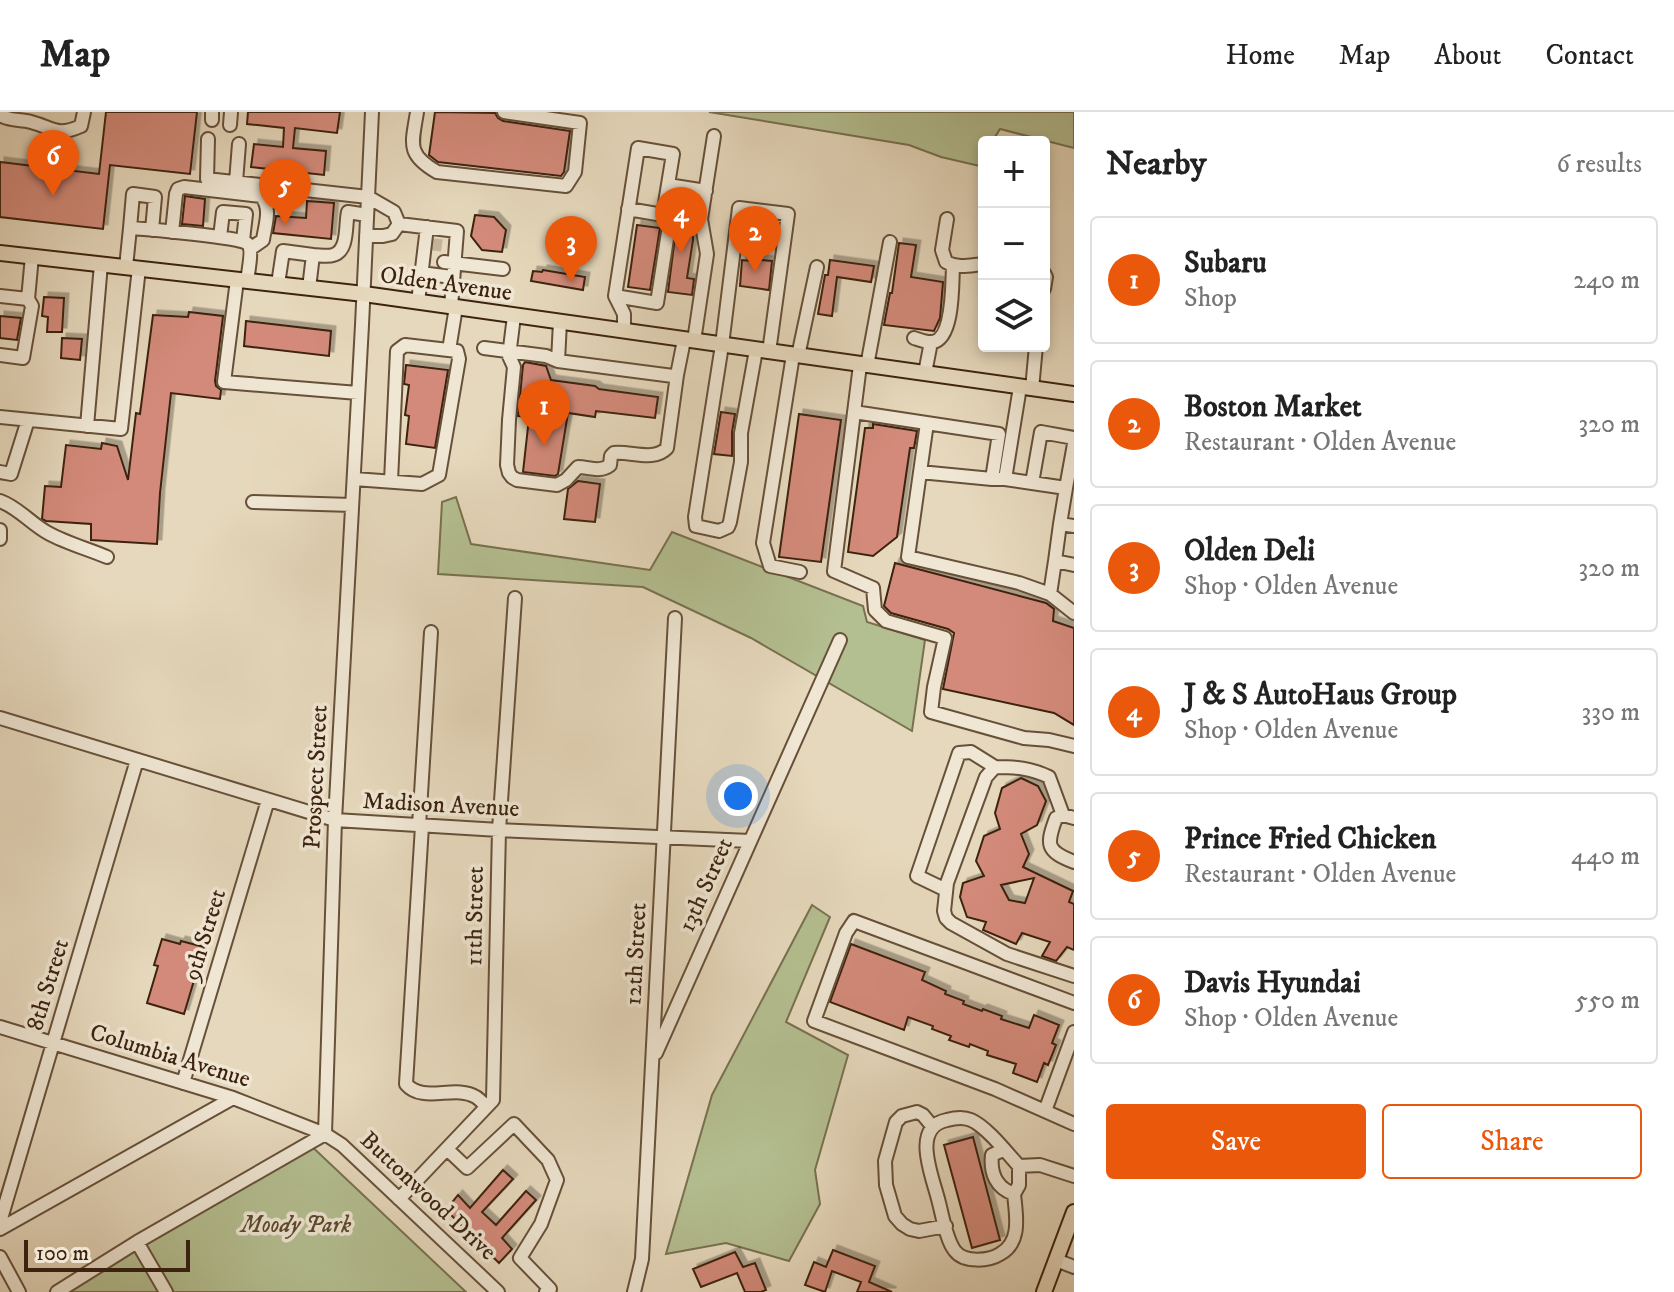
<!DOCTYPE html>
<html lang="en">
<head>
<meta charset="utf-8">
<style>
  :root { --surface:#fff; --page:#f2f2f2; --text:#222; --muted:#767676; --line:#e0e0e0; --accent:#ea580c }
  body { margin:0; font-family:"IM FELL DW Pica",serif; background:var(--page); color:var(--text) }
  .controls { position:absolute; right:24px; top:24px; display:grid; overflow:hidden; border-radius:8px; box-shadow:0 4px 12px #0003 }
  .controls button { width:72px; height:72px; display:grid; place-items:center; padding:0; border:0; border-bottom:2px solid var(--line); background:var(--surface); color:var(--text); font:40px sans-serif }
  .scale { position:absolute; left:24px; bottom:20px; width:166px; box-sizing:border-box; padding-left:8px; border:4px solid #3d230f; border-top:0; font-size:22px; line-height:28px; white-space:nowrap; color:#3d230f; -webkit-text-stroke:6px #efe6d3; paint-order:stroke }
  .you { position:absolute; left:738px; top:684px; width:28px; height:28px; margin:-20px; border:6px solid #fff; border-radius:50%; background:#1a73e8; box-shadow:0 0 0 12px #1a73e833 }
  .badge { display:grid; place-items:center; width:52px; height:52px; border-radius:50%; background:var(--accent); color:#fff; font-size:26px; font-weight:700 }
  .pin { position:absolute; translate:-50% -66px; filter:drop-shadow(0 2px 4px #0008) }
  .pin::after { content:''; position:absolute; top:42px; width:28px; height:24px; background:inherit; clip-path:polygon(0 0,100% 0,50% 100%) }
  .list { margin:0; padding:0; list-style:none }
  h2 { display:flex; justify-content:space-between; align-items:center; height:104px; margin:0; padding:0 32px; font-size:34px }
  h2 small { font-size:26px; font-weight:400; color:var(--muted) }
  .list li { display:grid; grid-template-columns:52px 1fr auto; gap:24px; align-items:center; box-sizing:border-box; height:128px; margin:0 16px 16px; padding:0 16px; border:2px solid var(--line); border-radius:8px }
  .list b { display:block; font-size:30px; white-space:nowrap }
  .list p { margin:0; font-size:26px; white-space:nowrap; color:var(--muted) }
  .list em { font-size:26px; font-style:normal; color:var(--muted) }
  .actions { display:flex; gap:16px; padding:24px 32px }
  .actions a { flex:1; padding:18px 0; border:2px solid var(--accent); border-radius:8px; text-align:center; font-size:28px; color:var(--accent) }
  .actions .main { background:var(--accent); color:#fff }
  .icon { flex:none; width:44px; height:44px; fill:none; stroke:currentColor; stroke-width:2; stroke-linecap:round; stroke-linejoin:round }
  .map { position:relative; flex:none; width:1074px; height:1180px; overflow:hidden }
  header { display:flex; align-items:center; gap:48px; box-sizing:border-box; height:112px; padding:0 40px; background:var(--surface); border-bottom:2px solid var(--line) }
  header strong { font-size:38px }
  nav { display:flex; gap:44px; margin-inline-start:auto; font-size:28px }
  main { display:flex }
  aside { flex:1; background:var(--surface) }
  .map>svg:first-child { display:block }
  .green { fill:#b4bf91; stroke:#787150; stroke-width:2 }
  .building { fill:#d38a7a; stroke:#3d230f; stroke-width:2; fill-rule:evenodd; filter:url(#shadow) }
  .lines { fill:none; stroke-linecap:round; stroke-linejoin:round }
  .minor-tunnel { stroke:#c4b499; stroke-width:12; stroke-dasharray:12 6; stroke-linecap:butt }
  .minor-casing { stroke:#67503a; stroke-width:16 }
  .major-casing { stroke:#3d230f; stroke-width:18 }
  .minor { stroke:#efe6d3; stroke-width:12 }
  .major { stroke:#e6d8bc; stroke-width:14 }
  .labels { text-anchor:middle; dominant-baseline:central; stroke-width:7; stroke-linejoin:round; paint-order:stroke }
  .street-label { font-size:24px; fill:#3d230f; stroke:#efe6d3 }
  .park-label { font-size:24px; font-style:italic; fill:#5b4a30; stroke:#efe6d3 }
</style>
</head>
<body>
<header>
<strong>Map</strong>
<nav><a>Home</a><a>Map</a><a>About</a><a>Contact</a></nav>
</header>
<main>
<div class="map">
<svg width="1074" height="1180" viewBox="0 0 1074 1180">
  <defs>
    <filter id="shadow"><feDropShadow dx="4.5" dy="-4.5" stdDeviation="0" flood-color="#0004"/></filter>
  </defs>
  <rect width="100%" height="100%" fill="#e6d8bc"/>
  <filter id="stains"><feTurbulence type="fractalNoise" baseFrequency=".0025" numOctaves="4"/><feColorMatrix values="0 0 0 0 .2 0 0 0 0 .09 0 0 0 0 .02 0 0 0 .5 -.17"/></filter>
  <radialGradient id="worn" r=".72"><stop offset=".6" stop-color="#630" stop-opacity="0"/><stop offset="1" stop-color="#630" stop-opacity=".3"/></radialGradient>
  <!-- green -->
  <path class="green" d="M709,0H1074V36L1000,17L992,30H984V55L941,45L909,33Z
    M456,385L471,432L650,458L672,420L863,494L867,510L925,528L912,619L751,526L643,475L438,462L442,390Z
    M812,793L830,805L786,910L848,943L815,1058L820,1092L789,1149L726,1131L666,1142L712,983Z
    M306,1029L466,1180H73L69,1173Z"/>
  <!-- building -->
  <path class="building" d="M106,0H197L190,62L110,53L103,117L0,105V50L99,62Z
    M248,0H340L337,21L295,16L293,36L326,39L324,63L251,55L254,32L283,35L284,16L247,12Z
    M435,0L495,1L498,6L503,9L570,19L564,60L561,64L438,50L429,43Z
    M185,84L205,87L203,114L182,112Z
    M680,86L695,88L692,106L693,128L687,166L694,167L692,183L668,180Z
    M307,89L334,91L331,127L273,121L276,104L306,106Z
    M475,103L494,105L506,118L502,140L482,138L471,124Z
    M637,113L660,116L650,178L628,175Z
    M899,131L916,133L911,165L943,170L940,206L934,219L884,213L890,181H892Z
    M752,147L772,149L769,178L740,174L742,148L752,149Z
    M830,148L874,154L871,170L837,165L832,204L818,202L825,163H828Z
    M543,158L585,165L583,178L531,169L533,159L542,160Z
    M44,185L64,186L62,220H47L48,205L42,204Z
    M189,200L223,204L215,269L216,274L221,278L220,287L171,281L160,381L157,432L91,428V412L46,409L42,407L45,374L61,375L66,333L101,337L102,331L117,334L128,368L136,301L140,302L153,203L188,205Z
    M0,204L21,206L17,228L0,226Z
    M246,209L331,219L329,244L244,234Z
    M62,226L82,227L80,248L61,246Z
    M525,250L546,254L551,268L595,274L599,277L658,285L655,306L596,299L595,305L568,301L558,362L555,364L523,360L529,306L518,304L523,253Z
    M406,253L448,258L435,336L406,332L409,304L405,303L409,273L404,272Z
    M721,300L735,302L732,320V344L714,342Z
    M799,302L841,308L821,450L779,445Z
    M873,312L917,319L914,336H910L897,425L873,444L848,440L865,316H873Z
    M578,369L600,372L595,410L564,407L568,377Z
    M895,451L1046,491L1054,497L1053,509L1074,516V613L1054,601L943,577L954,521L948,517L891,501L884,494Z
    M1021,666L1038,674L1046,689L1037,713L1021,722L1029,742L1023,755L1073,779L1069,790L1074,792V838L1067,835L1056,849L1042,844L1050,830L1022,821L1016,832L983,818L986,810L967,805L960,785L963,771L984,764L976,749L984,724L1000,717L995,701L1002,676ZM1034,766L1025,791L1009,788L1001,773Z
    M162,827L180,832L181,829L204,835L184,902L147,891L158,854L154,853Z
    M851,832L925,860L922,868L946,879L945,882L964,889L963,892L982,899L983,897L1002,904L1001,907L1029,916L1034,903L1059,913L1052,931L1056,933L1048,953L1044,951L1037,970L1013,961L1016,952L987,943L988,939L970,932L969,935L949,928L951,924L932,917L933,914L908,905L904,918L830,890Z
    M973,1025L1000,1128L972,1136L944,1033Z
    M503,1058L513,1067L482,1100L496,1113L526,1079L536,1088L502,1126L512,1137L499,1151L446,1098L458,1083L470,1096Z
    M833,1138L875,1154L869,1170L892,1180H857L861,1170L832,1159L825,1180L805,1173L814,1150L826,1155Z
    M735,1140L743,1155L755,1151L766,1178L761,1180H745L737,1161L701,1175L693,1157Z"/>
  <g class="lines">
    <!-- minor-tunnel -->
    <path class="minor-tunnel" d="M430,132L446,134"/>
    <!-- minor casing -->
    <g class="minor-casing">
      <path id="minor" d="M417,0C412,32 406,42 437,60L566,74L575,60L580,11L504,0
        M0,3C9,9 20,7 31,10C54,16 56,25 81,14L84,0
        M212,8V0
        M230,13L231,0
        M208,27L207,67L368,85L394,100L399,112L457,119L451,195
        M236,70L239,32
        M668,73L706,79
        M947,107L942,138L946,150C959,157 970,153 984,152
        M130,116L133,82L155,85L152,118
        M172,120L176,82L178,77L184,75L261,84C272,96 265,113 263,128L250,137
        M366,124H383L392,122L399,112
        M220,125L223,100L246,102L243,128
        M313,143C319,143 328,145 333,143C349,139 345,112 348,100L367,103
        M444,150L503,157
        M126,155L130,116C145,117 243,125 248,132C253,137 248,161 247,169
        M421,161L452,165
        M1044,161L1046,165L1044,177
        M237,168L224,270L358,281
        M278,172L283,139L313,143L309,176
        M0,184L28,187
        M615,184L657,191L669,114L663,103
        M418,190L427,115
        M514,204L509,244L514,255L509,308L507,353L509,361L512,365L517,368L557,373L566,368L578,355C589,355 600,361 610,353L611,344L614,341C631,339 654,350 667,336L677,263L684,228
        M624,219V202L615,184L638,36L673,42L663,103L628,97
        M914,226C920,228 927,231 933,230C954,226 952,171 953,154
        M694,229L707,142L701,107L714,24
        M484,236L546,244L558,249L673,264L677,263
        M449,238L456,195
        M756,238L741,321V350L730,410L728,415L719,419L696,414L695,405L722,233L739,96L788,102L769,240
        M0,243L23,246L32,194L28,187L32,144
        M793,243L763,431L770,454L800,460
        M798,244L817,155
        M558,249L560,210
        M860,253L834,459L873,476L875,498L886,509L945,526L934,575L931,600L1024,626L1049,628L1074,634
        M867,254L890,130
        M925,261L931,230
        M1032,277L1036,234
        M854,300L999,322L992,367H1005L1066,376L1060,412
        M0,305L121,317L139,156
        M927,311L908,445L1019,471L1050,482L1074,501
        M87,314L101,152
        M0,360L11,362L28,308
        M920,360L992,367
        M354,367L422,372L439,363L459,247L457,239L405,233L397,239L391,369
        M1005,367L1020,275
        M1032,371L1041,320L1074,326
        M1066,376L1074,332
        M0,389C19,396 30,411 48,421C66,431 88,437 107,445
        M253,390L352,393
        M1074,414L1060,412L1055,449L1074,453
        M0,418V427
        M1050,482L1055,449
        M0,606L335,708L499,718L750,729
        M1063,703L1049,665C1031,656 1015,655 995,655L986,665L947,771L944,799L946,806L951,811L1007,842L1074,864
        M1074,706L1063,703L1056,706C1046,733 1046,739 1074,750
        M419,714L431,520
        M422,714L406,972C423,992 455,972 476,985C478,986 485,993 486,994
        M946,778L917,764L959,641L971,640L995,655
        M1074,891L854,809L846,821L814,909L995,977L1074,1012
        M0,915L233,986L325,1022L342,1033L498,1180
        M656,941L840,528
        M183,971L268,688
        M1045,999L1074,920
        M932,1014L923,1003L917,1000L902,1004L896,1010L885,1049L886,1073L895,1104L902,1112L910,1117L919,1119L946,1114
        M325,1022L335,708L362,213L372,0
        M447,1037L467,1056L514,1012L548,1048L557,1068L541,1112L520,1146L550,1177L546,1180
        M1003,1038L992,1043C990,1061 996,1076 1014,1082L1019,1073V1054
        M1014,1082C1016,1103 1022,1130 1000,1142C989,1149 964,1151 955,1139C946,1128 942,1101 938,1087C932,1063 911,1015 947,1008C954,1006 964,1005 971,1008C987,1015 1007,1041 1019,1054L1040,1053L1074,1064
        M399,1087L493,988L499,718L515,486
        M0,1110L137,648
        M0,1117L233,986
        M137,1130L166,1180
        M0,1145L19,1180
        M1056,1148L1074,1155
        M57,1180L137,1130L325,1022
        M634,1180L642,1147L675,506"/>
    </g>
    <!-- major casing -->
    <g class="major-casing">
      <path id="major" d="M0,141L364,182L1074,282
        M1044,1180L1074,1100"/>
    </g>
    <!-- minor -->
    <use href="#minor" class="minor"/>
    <!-- major -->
    <use href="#major" class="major"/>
  </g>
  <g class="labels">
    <!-- street labels -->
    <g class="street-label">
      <text transform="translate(446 172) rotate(8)">Olden Avenue</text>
      <text transform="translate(316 665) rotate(-87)">Prospect Street</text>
      <text transform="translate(441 693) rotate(3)">Madison Avenue</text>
      <text transform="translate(706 773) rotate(-66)">13th Street</text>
      <text transform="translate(475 804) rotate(-89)">11th Street</text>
      <text transform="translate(205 823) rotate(-73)">9th Street</text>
      <text transform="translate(636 842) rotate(-87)">12th Street</text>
      <text transform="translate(48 873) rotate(-73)">8th Street</text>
      <text transform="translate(170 944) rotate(17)">Columbia Avenue</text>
      <text transform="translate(428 1084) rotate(43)">Buttonwood Drive</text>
    </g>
    <!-- park labels -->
    <g class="park-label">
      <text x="296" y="1113">Moody Park</text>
    </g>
  </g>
  <rect width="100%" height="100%" filter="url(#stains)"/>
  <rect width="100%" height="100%" fill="url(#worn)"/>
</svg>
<div class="controls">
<button>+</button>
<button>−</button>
<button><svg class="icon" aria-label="layers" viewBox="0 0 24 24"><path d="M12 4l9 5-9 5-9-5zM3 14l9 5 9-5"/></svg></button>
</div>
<div class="scale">100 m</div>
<div class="you"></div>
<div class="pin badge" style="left:544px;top:334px">1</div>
<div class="pin badge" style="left:755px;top:160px">2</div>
<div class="pin badge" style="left:571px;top:170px">3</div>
<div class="pin badge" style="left:681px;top:141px">4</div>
<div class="pin badge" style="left:285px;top:113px">5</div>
<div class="pin badge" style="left:53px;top:84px">6</div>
</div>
<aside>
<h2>Nearby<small>6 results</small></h2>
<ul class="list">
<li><span class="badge">1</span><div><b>Subaru</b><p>Shop</p></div><em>240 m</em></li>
<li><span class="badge">2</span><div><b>Boston Market</b><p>Restaurant · Olden Avenue</p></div><em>320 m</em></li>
<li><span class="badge">3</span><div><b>Olden Deli</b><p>Shop · Olden Avenue</p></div><em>320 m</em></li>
<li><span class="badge">4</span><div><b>J &amp; S AutoHaus Group</b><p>Shop · Olden Avenue</p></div><em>330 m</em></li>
<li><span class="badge">5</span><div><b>Prince Fried Chicken</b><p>Restaurant · Olden Avenue</p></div><em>440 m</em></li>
<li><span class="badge">6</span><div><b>Davis Hyundai</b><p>Shop · Olden Avenue</p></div><em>550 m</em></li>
</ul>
<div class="actions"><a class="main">Save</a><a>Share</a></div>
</aside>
</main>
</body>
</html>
